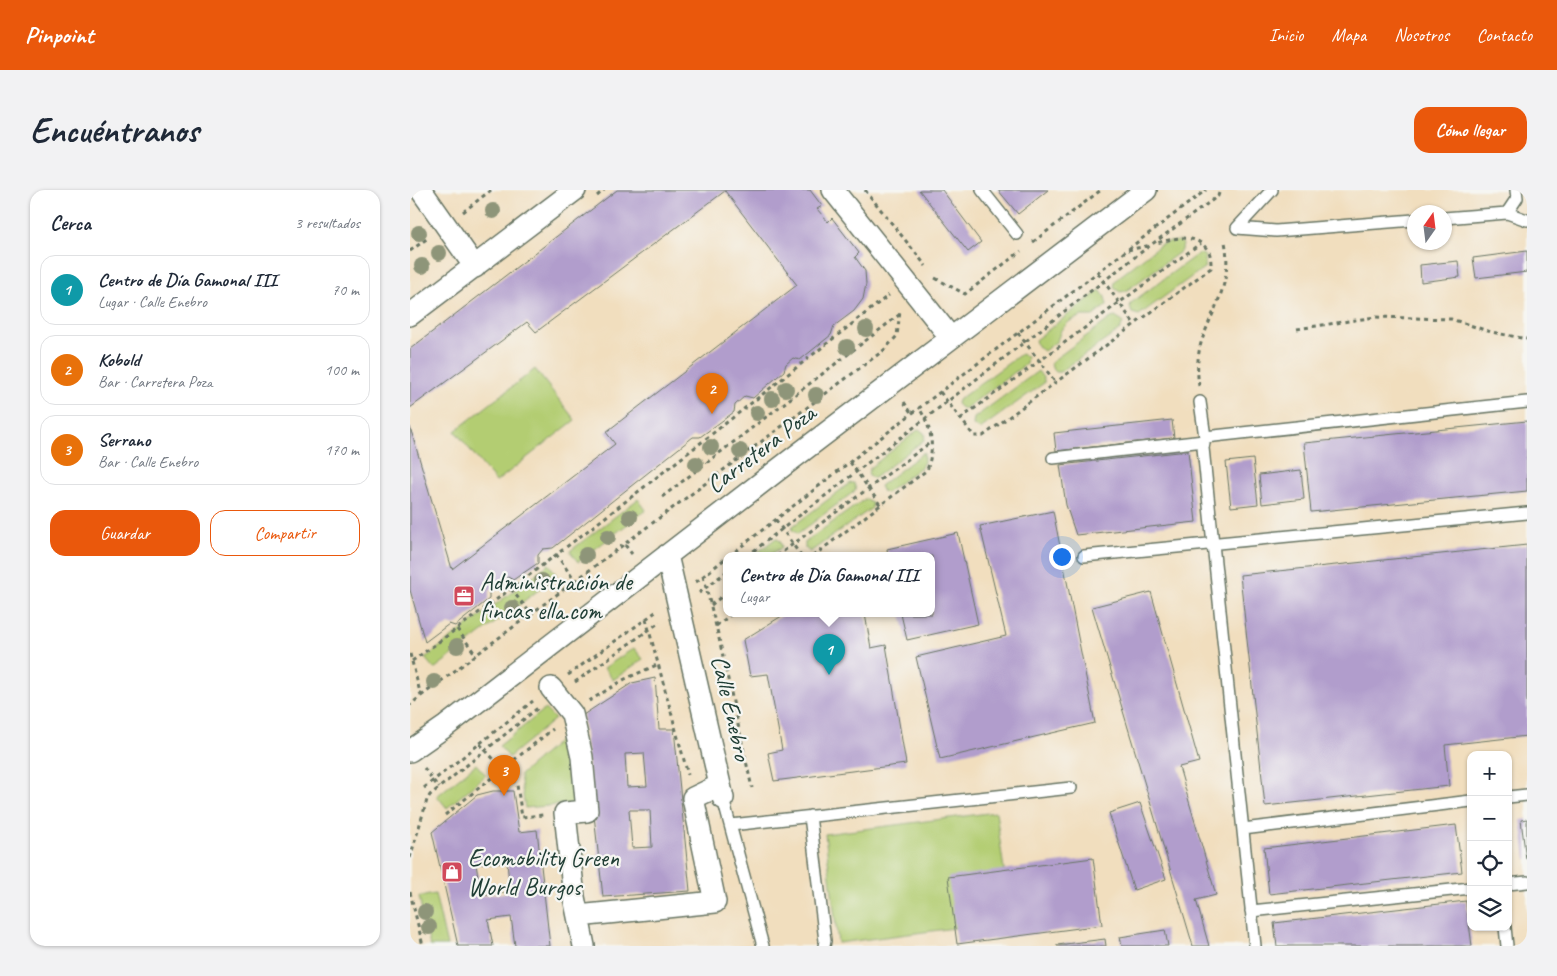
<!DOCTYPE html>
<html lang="es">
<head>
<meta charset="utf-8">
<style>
  :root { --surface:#fff; --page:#f2f2f3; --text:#1f2937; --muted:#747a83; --line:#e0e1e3; --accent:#ea580c }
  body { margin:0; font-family:Caveat,sans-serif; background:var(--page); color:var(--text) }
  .controls { position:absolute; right:15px; bottom:15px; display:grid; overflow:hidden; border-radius:10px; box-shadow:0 1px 4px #0004 }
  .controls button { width:45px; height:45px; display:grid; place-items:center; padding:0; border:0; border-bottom:1px solid var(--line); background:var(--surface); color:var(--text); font:25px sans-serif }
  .compass { position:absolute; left:997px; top:15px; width:45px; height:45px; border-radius:50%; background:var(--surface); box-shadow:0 1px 4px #0004; rotate:14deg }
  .you { position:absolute; left:651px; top:366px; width:18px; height:18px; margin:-12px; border:4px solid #fff; border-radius:50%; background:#1a73e8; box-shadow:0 0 0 8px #1a73e833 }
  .badge { display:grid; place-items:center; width:32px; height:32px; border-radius:50%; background:var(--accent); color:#fff; font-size:16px; font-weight:700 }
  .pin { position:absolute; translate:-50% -41px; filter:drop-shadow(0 1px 2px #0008) }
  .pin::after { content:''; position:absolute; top:26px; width:18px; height:15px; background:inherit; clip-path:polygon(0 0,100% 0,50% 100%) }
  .popup { position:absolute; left:313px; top:362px; width:212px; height:65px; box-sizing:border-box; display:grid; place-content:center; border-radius:10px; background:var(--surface); filter:drop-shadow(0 1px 4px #0005); font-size:16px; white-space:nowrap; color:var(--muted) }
  .popup b { font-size:19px; color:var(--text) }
  .popup::after { content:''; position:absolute; left:50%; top:100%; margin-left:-10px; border:10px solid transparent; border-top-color:var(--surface) }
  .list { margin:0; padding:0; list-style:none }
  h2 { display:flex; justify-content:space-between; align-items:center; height:65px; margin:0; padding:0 20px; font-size:21px }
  h2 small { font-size:16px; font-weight:400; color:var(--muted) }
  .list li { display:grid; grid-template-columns:32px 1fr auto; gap:15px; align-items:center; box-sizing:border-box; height:70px; margin:0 10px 10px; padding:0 10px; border:1px solid var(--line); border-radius:15px }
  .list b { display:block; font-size:19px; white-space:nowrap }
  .list p { margin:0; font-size:16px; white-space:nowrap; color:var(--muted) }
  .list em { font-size:16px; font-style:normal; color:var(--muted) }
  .actions { display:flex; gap:10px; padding:15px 20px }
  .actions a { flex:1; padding:11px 0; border:1px solid var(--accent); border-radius:15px; text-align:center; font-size:18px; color:var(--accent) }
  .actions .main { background:var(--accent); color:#fff }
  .icon { flex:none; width:28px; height:28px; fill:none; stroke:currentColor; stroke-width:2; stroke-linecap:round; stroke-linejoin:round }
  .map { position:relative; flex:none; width:1117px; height:756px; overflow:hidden; border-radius:15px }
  header { display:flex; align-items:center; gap:30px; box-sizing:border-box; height:70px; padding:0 25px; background:var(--accent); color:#fff }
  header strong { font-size:24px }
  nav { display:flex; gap:28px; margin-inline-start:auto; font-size:18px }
  .intro { display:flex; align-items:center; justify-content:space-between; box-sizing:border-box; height:120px; padding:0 30px }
  h1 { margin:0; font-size:35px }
  .button { padding:12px 22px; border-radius:15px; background:var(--accent); color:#fff; font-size:18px; font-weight:700 }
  main { display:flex; gap:30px; padding:0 30px }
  aside { flex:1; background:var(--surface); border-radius:15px; box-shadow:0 1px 4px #0004 }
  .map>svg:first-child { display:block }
  .green { fill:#b3cd72; stroke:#698553 }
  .building { fill:#b19dcc; fill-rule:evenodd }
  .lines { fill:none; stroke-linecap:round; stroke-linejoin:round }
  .lane-casing { stroke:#687564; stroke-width:14 }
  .street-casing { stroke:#687564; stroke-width:24 }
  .path { stroke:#687564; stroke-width:3; stroke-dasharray:4 4; stroke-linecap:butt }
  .lane { stroke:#fff; stroke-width:11 }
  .street { stroke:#fff; stroke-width:21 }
  .tree { fill:#8e9579 }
  .labels { text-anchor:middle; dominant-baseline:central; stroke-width:4.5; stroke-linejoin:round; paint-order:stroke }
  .street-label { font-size:25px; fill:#1f3d34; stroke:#f6f6f2 }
  .poi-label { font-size:25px; fill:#1f3d34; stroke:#f6f6f2; text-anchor:start }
</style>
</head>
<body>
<header>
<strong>Pinpoint</strong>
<nav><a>Inicio</a><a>Mapa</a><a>Nosotros</a><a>Contacto</a></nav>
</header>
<div class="intro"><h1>Encuéntranos</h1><a class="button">Cómo llegar</a></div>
<main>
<aside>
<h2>Cerca<small>3 resultados</small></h2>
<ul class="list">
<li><span class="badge" style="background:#0f9aa8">1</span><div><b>Centro de Día Gamonal III</b><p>Lugar · Calle Enebro</p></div><em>70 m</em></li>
<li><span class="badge" style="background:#e8710a">2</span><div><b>Kobold</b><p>Bar · Carretera Poza</p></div><em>100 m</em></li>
<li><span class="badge" style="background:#e8710a">3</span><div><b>Serrano</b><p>Bar · Calle Enebro</p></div><em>170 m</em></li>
</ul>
<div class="actions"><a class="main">Guardar</a><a>Compartir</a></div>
</aside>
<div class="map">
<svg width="1117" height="756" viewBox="0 0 1117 756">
  <rect width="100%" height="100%" fill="#f6f6f2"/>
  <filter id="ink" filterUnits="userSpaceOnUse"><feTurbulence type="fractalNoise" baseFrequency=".02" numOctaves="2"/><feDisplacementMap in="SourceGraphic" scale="10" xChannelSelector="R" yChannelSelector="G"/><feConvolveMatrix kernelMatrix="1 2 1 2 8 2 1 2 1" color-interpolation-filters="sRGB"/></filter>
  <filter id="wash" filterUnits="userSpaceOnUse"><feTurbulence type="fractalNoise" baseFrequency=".0096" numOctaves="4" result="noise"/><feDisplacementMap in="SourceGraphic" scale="20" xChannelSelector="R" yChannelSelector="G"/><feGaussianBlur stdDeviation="1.12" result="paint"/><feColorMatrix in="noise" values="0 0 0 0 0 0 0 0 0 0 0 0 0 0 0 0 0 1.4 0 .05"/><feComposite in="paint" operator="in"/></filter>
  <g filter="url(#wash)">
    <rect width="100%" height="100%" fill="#f1debe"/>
    <!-- green -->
    <path class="green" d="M771,51L773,55L770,62L716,101L710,102L704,98L705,91L709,87L750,55L758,52Z
      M789,63L795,66V77L729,125L722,123L720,117L721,113Z
      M690,100L695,107L697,115L683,126H672L660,131L651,140L647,151L634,161L627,156L625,150Z
      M705,127L713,132L710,140L650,182H646L642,178L641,173L645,169L701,128Z
      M611,164L617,167L616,174L556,218L554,219L550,217L547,214L548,210Z
      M125,179L165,230L86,292L45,241Z
      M628,181L634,189V193L570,239L563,235L564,228Z
      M509,239L515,244L514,250L464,288L460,287L458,283L460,278Z
      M514,262V272L511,277L476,303L473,302L470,296Z
      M440,293H444L446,300L388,344L382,340L383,336Z
      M228,309L236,320L168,372L160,361Z
      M455,309L462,313V318L400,362L395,358V352Z
      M366,348L370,351L372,357L359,366H343Z
      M139,374L147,386L24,479L15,468Z
      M224,458L233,469L203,490L194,478Z
      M135,519L145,529L99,567L89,556Z
      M156,545L164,567L169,613L115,618L110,585Z
      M66,574L76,585L37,618L27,606Z
      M586,622L594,680L545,738L428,753L415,644Z
      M25,704L37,756H20L9,707Z"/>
    <g id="blocks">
      <!-- building -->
      <path class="building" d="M207,0H400L412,16L407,19L418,32L422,28L449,63L445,67L455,81L456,94L453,109L444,121L424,136L421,145L390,170L383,168L376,174L374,181L343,208L335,206L325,215L324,222L290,247H283L143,358L133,359L128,365V373L103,390L98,387L79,401V409L45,436L39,434L15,452L0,400V237L42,379L205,254L196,242L200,239L387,95L315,1L126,142L117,132L0,218V159Z
        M509,0H532L571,52L558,62Z
        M588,0H638L608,24Z
        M1117,61V82L1066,88L1063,68Z
        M1048,71L1050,87L1011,92L1010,75Z
        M762,230L764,248L646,261L644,243Z
        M1117,231V301L901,322L894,253Z
        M778,261L786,332L666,345L656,315L650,275Z
        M843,269L848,314L821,317L816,272Z
        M891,280L894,309L852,314L849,285Z
        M643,321L685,533L530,569L506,467L596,446L570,336Z
        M548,343L568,434L497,450L491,424H522V366H478L477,359Z
        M1117,355V546L1035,555L1039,596L855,616L830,385Z
        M741,402L789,572L769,577L806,705L786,710L799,756H783L682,417Z
        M375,424H455L461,458L476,455L496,574L364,591L358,563L372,560L358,484L340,486L333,450Z
        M245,488L249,539H264L280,701L193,707L173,525L222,493ZM234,563L237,596L217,597L215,564ZM219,620H240L242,657L222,658Z
        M83,601H103L109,642L127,640L140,756H105L101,727L78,730L83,756H48L22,642L67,605ZM97,672L100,702L71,706L66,674Z
        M730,613L756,689L724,700L699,623Z
        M1117,629V669H1116L1111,630Z
        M1046,635L1052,682L859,704L854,658Z
        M683,668L692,735L547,754L538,687Z
        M1056,711L1062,756H867L864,733Z
        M755,740L758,756H712L710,747Z
        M695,749L696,756H647V755Z"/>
    </g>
  </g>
  <g filter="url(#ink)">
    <use href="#blocks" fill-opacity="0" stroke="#687564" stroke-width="1"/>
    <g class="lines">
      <!-- lane casing -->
      <g class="lane-casing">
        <path id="lane" d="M572,0L607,44
          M1097,23L1117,30
          M1034,28L1097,23L1107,8L1106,0
          M827,38L866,41L1004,30
          M827,38L862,0
          M790,212L795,247
          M643,268L794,251
          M674,366L1117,323
          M1098,607L1117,605
          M313,609L353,756
          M400,626L415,751L414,756
          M321,635L661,598
          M833,639L1061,611
          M1098,694L1117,692
          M841,721L1061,698
          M1095,737L1097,756
          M845,756L793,258L795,247L1117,212"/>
      </g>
      <!-- street casing -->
      <g class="street-casing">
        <path id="street" d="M11,0L65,77
          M423,0L541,148
          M0,125L165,0
          M257,365L313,608
          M141,498L162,524L172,567L177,621L155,623L164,707L174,756
          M0,561L36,536L382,269L736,0
          M168,726L305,712L283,608L310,595"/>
      </g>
      <!-- path -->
      <path class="path" d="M455,0L516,76
        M187,6L194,0
        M53,22L81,0
        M623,52L691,0
        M718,60L741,55
        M0,61L18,48
        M688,83L725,135
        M525,88L555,104L611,61
        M887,139L965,127L1041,129L1081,142L1117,149
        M608,143L646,193
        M789,196C787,182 787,167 791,153C803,117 823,94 815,52
        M530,202L564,246H573L801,78C801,73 801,66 799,62C787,42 764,48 747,53
        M494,212L502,224
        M550,229L791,53
        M440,272L471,316
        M252,307L489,125
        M366,330L391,366
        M215,355L222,364
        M146,364L165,391
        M319,366L509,218L796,0
        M337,366L734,60L808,6L810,0
        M367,366L521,252
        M403,366L517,280C525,257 522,238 509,218
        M293,386L308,444L342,598
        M286,392L316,368
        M101,399L121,424
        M289,403L316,382
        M301,415L316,403
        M236,429L278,585
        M306,436L322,424
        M47,439L66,465
        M0,464L11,506L0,515
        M2,471C165,355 321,228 479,105
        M158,485L247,421
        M165,492L250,432
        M11,506L474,160L487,146L490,121
        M179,511L215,489L249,474
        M70,554L107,595L112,627L133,625
        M14,578L29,598
        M14,598L123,511
        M35,625L143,539
        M0,668L17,610L20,605L129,517
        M0,702L13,756"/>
      <!-- lane -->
      <use href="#lane" class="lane"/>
      <!-- street -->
      <use href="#street" class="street"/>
    </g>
    <!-- trees -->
    <g class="tree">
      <circle cx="83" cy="21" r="8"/>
      <circle cx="9" cy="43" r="8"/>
      <circle cx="29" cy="63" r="8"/>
      <circle cx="12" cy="76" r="8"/>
      <circle cx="456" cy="139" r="8"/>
      <circle cx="437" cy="157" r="8"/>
      <circle cx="376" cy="199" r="8"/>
      <circle cx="406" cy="205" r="8"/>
      <circle cx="362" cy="209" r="8"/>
      <circle cx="347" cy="223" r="8"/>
      <circle cx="301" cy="257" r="8"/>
      <circle cx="330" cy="261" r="8"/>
      <circle cx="286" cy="274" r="8"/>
      <circle cx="220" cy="327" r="8"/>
      <circle cx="198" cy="347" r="8"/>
      <circle cx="176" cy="365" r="8"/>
      <circle cx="132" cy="391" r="8"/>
      <circle cx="102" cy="418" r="8"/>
      <circle cx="47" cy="456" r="8"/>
      <circle cx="24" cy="492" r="8"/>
      <circle cx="15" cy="722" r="8"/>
      <circle cx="19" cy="737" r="8"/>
    </g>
  </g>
  <!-- icons -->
  <defs>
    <g id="office-square" transform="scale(1.125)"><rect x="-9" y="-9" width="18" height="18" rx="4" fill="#d1495b" stroke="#f6f6f2"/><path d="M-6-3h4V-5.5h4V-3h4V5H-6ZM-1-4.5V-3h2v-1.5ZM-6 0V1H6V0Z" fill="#fff"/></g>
    <g id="shop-square" transform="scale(1.125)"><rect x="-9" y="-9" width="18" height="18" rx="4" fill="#d1495b" stroke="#f6f6f2"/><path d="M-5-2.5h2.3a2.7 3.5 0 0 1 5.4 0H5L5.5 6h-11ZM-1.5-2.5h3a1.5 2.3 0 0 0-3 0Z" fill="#fff"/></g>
  </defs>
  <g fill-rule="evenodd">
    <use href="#office-square" x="54" y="406"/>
    <use href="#shop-square" x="42" y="682"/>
  </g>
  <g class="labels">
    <!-- street labels -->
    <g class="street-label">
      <text transform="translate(351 259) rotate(-37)">Carretera Poza</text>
      <text transform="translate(321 518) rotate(77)">Calle Enebro</text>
    </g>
    <!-- poi labels -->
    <g class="poi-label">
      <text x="70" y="392">Administración de<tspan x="70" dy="29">fincas ella.com</tspan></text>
      <text x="58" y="668">Ecomobility Green<tspan x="58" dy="29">World Burgos</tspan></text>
    </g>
  </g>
</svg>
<div class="controls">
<button>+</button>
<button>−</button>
<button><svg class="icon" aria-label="locate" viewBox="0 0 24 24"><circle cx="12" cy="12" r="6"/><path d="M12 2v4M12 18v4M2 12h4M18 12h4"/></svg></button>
<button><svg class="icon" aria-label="layers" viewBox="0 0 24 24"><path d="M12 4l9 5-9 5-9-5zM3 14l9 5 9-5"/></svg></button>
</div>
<svg class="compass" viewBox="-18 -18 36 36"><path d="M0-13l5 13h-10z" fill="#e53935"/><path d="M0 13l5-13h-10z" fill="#747a83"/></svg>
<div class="you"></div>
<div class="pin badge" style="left:419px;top:485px;background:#0f9aa8">1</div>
<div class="popup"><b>Centro de Día Gamonal III</b>Lugar</div>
<div class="pin badge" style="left:302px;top:224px;background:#e8710a">2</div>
<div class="pin badge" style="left:94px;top:606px;background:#e8710a">3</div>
</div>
</main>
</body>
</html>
